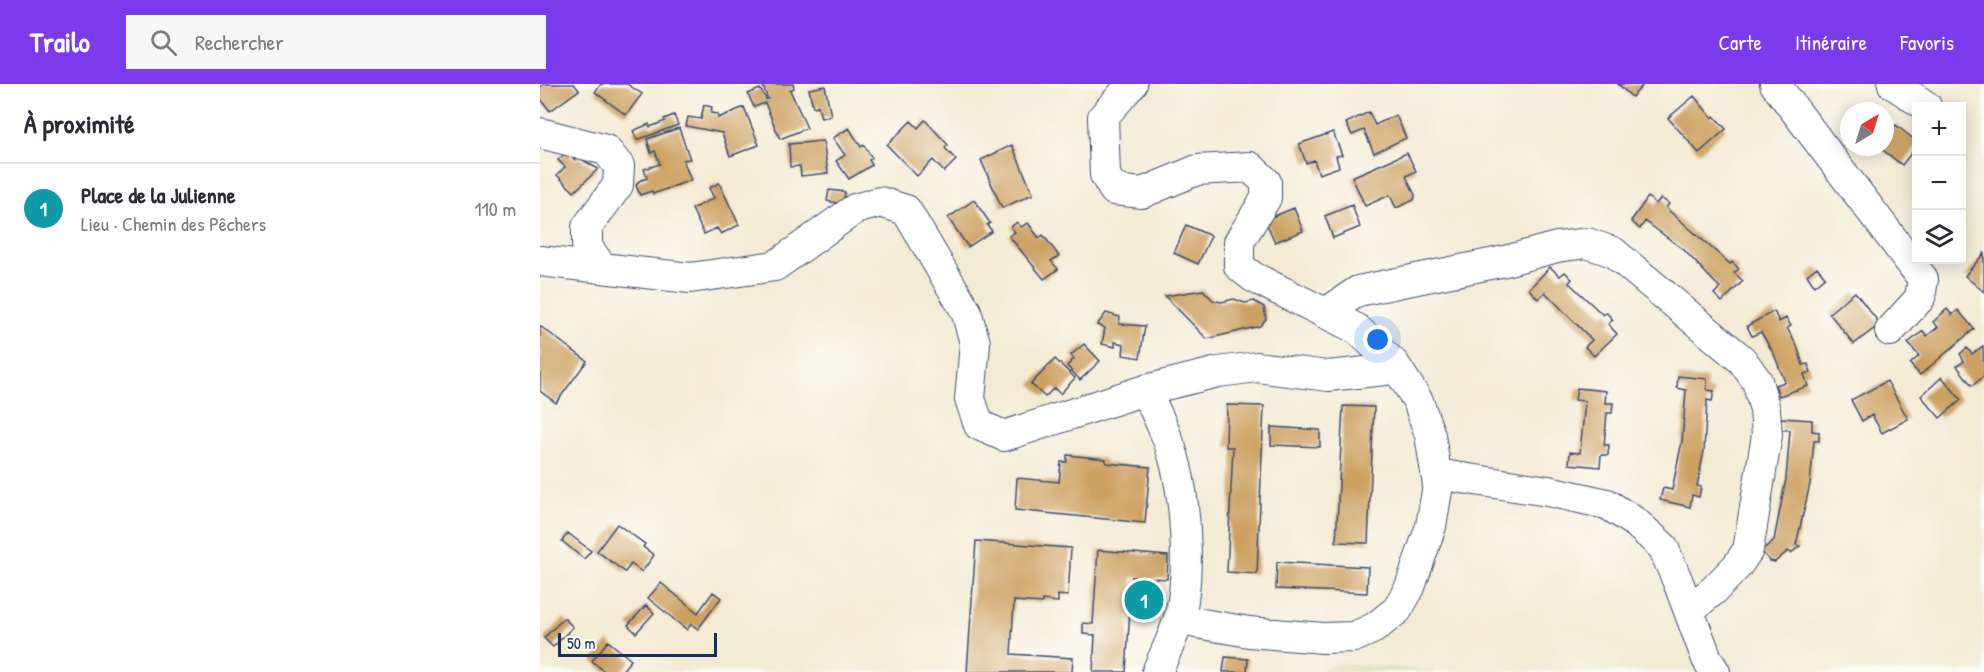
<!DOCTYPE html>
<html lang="fr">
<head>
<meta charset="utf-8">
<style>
  :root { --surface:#fff; --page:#f7f7f7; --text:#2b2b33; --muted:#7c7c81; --line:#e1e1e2; --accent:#7c3aed }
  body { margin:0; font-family:"Patrick Hand",sans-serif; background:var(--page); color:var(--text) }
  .controls { position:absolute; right:18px; top:18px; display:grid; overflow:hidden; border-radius:0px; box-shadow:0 3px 15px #0003 }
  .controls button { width:54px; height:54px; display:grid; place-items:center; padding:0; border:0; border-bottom:2px solid var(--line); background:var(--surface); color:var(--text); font:30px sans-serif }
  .compass { position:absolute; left:1300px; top:18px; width:54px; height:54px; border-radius:50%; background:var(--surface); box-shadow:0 3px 15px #0003; rotate:38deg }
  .scale { position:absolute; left:18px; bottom:15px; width:159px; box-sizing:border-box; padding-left:6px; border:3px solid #1b2f5e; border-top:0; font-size:16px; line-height:21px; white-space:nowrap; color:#1b2f5e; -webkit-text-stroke:4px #fdfcf7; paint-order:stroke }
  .you { position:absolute; left:838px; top:256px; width:21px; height:21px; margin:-15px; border:4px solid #fff; border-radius:50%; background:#1a73e8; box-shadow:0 0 0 9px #1a73e833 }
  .badge { display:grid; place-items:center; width:39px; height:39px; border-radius:50%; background:var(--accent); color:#fff; font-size:20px; font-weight:700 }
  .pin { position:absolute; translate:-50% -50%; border:3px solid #fff; box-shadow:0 2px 6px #0006 }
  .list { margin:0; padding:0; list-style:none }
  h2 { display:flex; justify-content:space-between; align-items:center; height:78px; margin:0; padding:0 24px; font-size:26px }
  h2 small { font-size:20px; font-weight:400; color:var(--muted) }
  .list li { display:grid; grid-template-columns:39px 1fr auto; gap:18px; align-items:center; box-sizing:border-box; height:90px; padding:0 24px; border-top:2px solid var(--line) }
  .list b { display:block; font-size:22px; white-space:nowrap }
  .list p { margin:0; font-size:20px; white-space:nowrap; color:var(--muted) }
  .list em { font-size:20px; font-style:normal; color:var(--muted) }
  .icon { flex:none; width:33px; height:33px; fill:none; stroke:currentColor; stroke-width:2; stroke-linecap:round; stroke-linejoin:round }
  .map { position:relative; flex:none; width:1444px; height:588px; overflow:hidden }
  header { display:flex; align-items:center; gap:36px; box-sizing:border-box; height:84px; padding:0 30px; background:var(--accent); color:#fff }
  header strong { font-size:28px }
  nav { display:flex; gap:33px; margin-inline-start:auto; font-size:21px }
  .search { width:420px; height:54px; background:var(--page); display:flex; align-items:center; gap:15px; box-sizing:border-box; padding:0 21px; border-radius:0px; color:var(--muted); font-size:22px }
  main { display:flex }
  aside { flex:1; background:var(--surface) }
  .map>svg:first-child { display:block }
  .built { fill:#e0ddbb }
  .building { fill:#cda162 }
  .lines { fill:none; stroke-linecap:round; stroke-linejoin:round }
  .minor-casing { stroke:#3c4b70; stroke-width:32 }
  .minor { stroke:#fff; stroke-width:30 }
</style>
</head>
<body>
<header>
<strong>Trailo</strong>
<div class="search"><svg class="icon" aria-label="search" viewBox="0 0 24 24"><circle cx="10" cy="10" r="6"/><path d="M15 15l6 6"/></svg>Rechercher</div>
<nav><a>Carte</a><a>Itinéraire</a><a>Favoris</a></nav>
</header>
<main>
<aside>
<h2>À proximité<small></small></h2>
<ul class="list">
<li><span class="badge" style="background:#0f9aa8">1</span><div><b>Place de la Julienne</b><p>Lieu · Chemin des Pêchers</p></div><em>110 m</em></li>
</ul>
</aside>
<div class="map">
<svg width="1444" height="588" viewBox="0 0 1444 588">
  <rect width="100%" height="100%" fill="#fdfcf7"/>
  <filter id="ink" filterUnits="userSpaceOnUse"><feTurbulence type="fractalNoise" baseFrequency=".0167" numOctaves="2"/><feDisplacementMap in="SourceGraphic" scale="12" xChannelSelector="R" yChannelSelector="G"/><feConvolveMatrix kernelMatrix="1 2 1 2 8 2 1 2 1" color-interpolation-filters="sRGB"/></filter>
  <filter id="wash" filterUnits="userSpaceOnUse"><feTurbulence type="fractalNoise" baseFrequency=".008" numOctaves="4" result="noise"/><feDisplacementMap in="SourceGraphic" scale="24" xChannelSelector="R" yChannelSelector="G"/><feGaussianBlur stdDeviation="1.35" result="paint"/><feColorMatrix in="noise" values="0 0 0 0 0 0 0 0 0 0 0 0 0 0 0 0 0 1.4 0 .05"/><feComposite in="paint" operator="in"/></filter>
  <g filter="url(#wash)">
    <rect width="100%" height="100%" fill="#f4ebd5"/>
    <!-- built -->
    <path class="built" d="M796,579L908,588H779Z"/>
    <g id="blocks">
      <!-- building -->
      <path class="building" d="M4,0H34L39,6L10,27L0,14V3Z
        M61,0H87L102,10L86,31L55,8Z
        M227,0H253L254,4L250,6L267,44L240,55L225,19L214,23L208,10L220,5L226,15H228L223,2Z
        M1078,0H1104L1092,13Z
        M285,2L291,32L281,34L278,22L273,23L269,5Z
        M1154,12L1172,34L1174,32L1186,45L1159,69L1128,34Z
        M164,21L172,23L171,29L178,30V34L204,23L219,61L190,72L182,49L146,42L148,33L161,35Z
        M829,28L835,41L856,31L866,54L834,69L824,46L812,51L806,39Z
        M134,31L138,41L97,56L93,47L109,40L110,43L125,37L124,35Z
        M385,36L408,61L405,64L416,76L404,88L393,76L377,92L347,61L371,37L378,44Z
        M1356,41L1376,57V63L1362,81L1339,63H1345V54Z
        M139,44L150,75L143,76L151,96L113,110L112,107L100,111L96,101L99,97L107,94L104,85L120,80L115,67L111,69L107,55Z
        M309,44L321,63L324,61L332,74L329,76L332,81L309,95L296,77L305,71L293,54Z
        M793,48L802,71L796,72L799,83L779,90L774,76L766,79L759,60Z
        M283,57L288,89L261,92L260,82L250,83L249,60Z
        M472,61L493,110L462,124L441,76Z
        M27,68L35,76L38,73L58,85L34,108L17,91L25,83L18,76Z
        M867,69L876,87L866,92L875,111L874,116L856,124L850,111L825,122L812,93Z
        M179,99L199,141L181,150L177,144L164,150L152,125L174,114L169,104Z
        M289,106L305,108L303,120L287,117Z
        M1108,113L1116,120L1121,114L1129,120L1126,124L1190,180L1192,178L1199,185L1194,189L1203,197L1182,218L1174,210L1180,204L1144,166L1105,137L1100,145L1091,137Z
        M434,116L450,139L447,141L452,147L428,163L408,134Z
        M812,121L820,143L793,154L785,132Z
        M754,124L763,147L735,158L725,136Z
        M477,138L481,143L488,139L499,154L503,151L519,172L511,177L518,185L504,195L469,152L475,148L471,143Z
        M646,141L671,152L658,180L634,169Z
        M1444,169V208L1425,192Z
        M1010,183L1020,192L1025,188L1032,195L1029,199L1063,231L1066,228L1073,236L1068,240L1077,250L1054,272L1045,263L1052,256L1005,208L998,215L989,205Z
        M1277,183L1285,193L1274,202L1267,191Z
        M663,206L673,216L681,218L694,215L705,219L714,217L724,223L726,235L720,242L667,255L625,212Z
        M1315,208L1340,240L1314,260L1289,229Z
        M1407,225L1412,231L1418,226L1434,245L1380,291L1370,280L1379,272L1368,259L1383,247L1387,252L1398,243L1393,238Z
        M1234,227L1239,238L1246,234L1251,242L1247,244L1257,262L1263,281L1268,280L1271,288L1264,290L1268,302L1239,312L1235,301L1245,298L1234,270L1221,248L1212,252L1207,242Z
        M566,229L580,233L579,240L605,242L600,274L583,271L584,260L575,258V263L562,260L565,244L557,241Z
        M0,242L47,277L16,319L0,307Z
        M544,260L560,277L540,296L527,282L534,275L531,271Z
        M1443,262L1444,292L1432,302L1417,282L1424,277L1420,270L1427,264L1432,270Z
        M515,275L535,294L520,310L514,304L505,313L491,300Z
        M1138,292L1167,295V306L1174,307L1172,317L1167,316L1164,367L1157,402L1161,403L1159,413L1152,411L1150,423L1120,416L1123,404L1132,406L1142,357L1146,306L1137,304Z
        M1402,293L1421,316L1400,334L1381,312Z
        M1347,297L1368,335L1342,349L1332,331L1322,337L1311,316Z
        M1037,304L1066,307L1065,319H1073L1072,329H1067L1064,361H1069L1068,371H1061L1060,383L1029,380L1030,368L1040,369L1045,317L1035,316Z
        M687,321L724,322L717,490L687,488L693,363H686Z
        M803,322L834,323L828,459L796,458Z
        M1241,334L1272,336V347L1279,348V357H1274L1270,400L1256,461L1260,462L1251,469L1248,467L1235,478L1230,477L1221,467L1234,456L1246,395L1250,346H1240Z
        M731,343L780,346V363L731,361Z
        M527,371L566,375V379L610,383L605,439L475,426L477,394L519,398L521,378H527Z
        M77,440L105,460L103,463L114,471L102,488L91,480L85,488L57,467Z
        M28,449L51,467L44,475L22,457Z
        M436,457L531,464L528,512L518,511V518L502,516V519L474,517L471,570L533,574L532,588H427Z
        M558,466L628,472L627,495L592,493L586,588H553L555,551L543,550V539L553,540Z
        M737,478L828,483L827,509L736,505Z
        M121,499L158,529L173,508L181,514L158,545L151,540L147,546L108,514Z
        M106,521L114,529L96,549L88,541Z
        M24,534L33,543L13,563L4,554Z
        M68,557L91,576L81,588H65L52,577Z
        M685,573L708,575L707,588H683Z"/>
    </g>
  </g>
  <g filter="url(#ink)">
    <use href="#blocks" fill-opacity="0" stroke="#3c4b70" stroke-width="1.5"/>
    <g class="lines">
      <!-- minor casing -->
      <g class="minor-casing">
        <path id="minor" d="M592,0L563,33L565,91L574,106L602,109L657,86L710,83L726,98V114L699,158V182L713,193L817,245L855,281L878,317L890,351L898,401L891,442L870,503L857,526L834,544L814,553L783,554L709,548L639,536
          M1235,0L1383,195L1380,214L1350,247
          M1353,0L1386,22
          M0,49L66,66L79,82L78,101L47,143V163L61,182
          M0,177L150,194L235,182L315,125L340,118L366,126L426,227L435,259L430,315L439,341L464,352L605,306L678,288L717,283L788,292L845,286L855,281
          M786,229L818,207L965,177L1017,163L1047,159L1073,168L1202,276L1217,297L1225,326L1227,351L1208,466L1197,482L1174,506L1149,526
          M605,306C617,330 630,356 636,382C646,422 651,498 638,537C633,554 624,571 617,588
          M896,390L1008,407L1067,420L1095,438L1123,463L1138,498L1167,575L1175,588"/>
      </g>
      <!-- minor -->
      <use href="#minor" class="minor"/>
    </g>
  </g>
</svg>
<div class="controls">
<button>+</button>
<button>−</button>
<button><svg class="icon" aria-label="layers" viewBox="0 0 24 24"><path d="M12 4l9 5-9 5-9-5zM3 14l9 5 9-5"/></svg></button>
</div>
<svg class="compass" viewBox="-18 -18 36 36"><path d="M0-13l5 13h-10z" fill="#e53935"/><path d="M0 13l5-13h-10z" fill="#7c7c81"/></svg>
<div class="scale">50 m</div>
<div class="you"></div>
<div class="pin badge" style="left:604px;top:516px;background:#0f9aa8">1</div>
</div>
</main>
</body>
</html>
